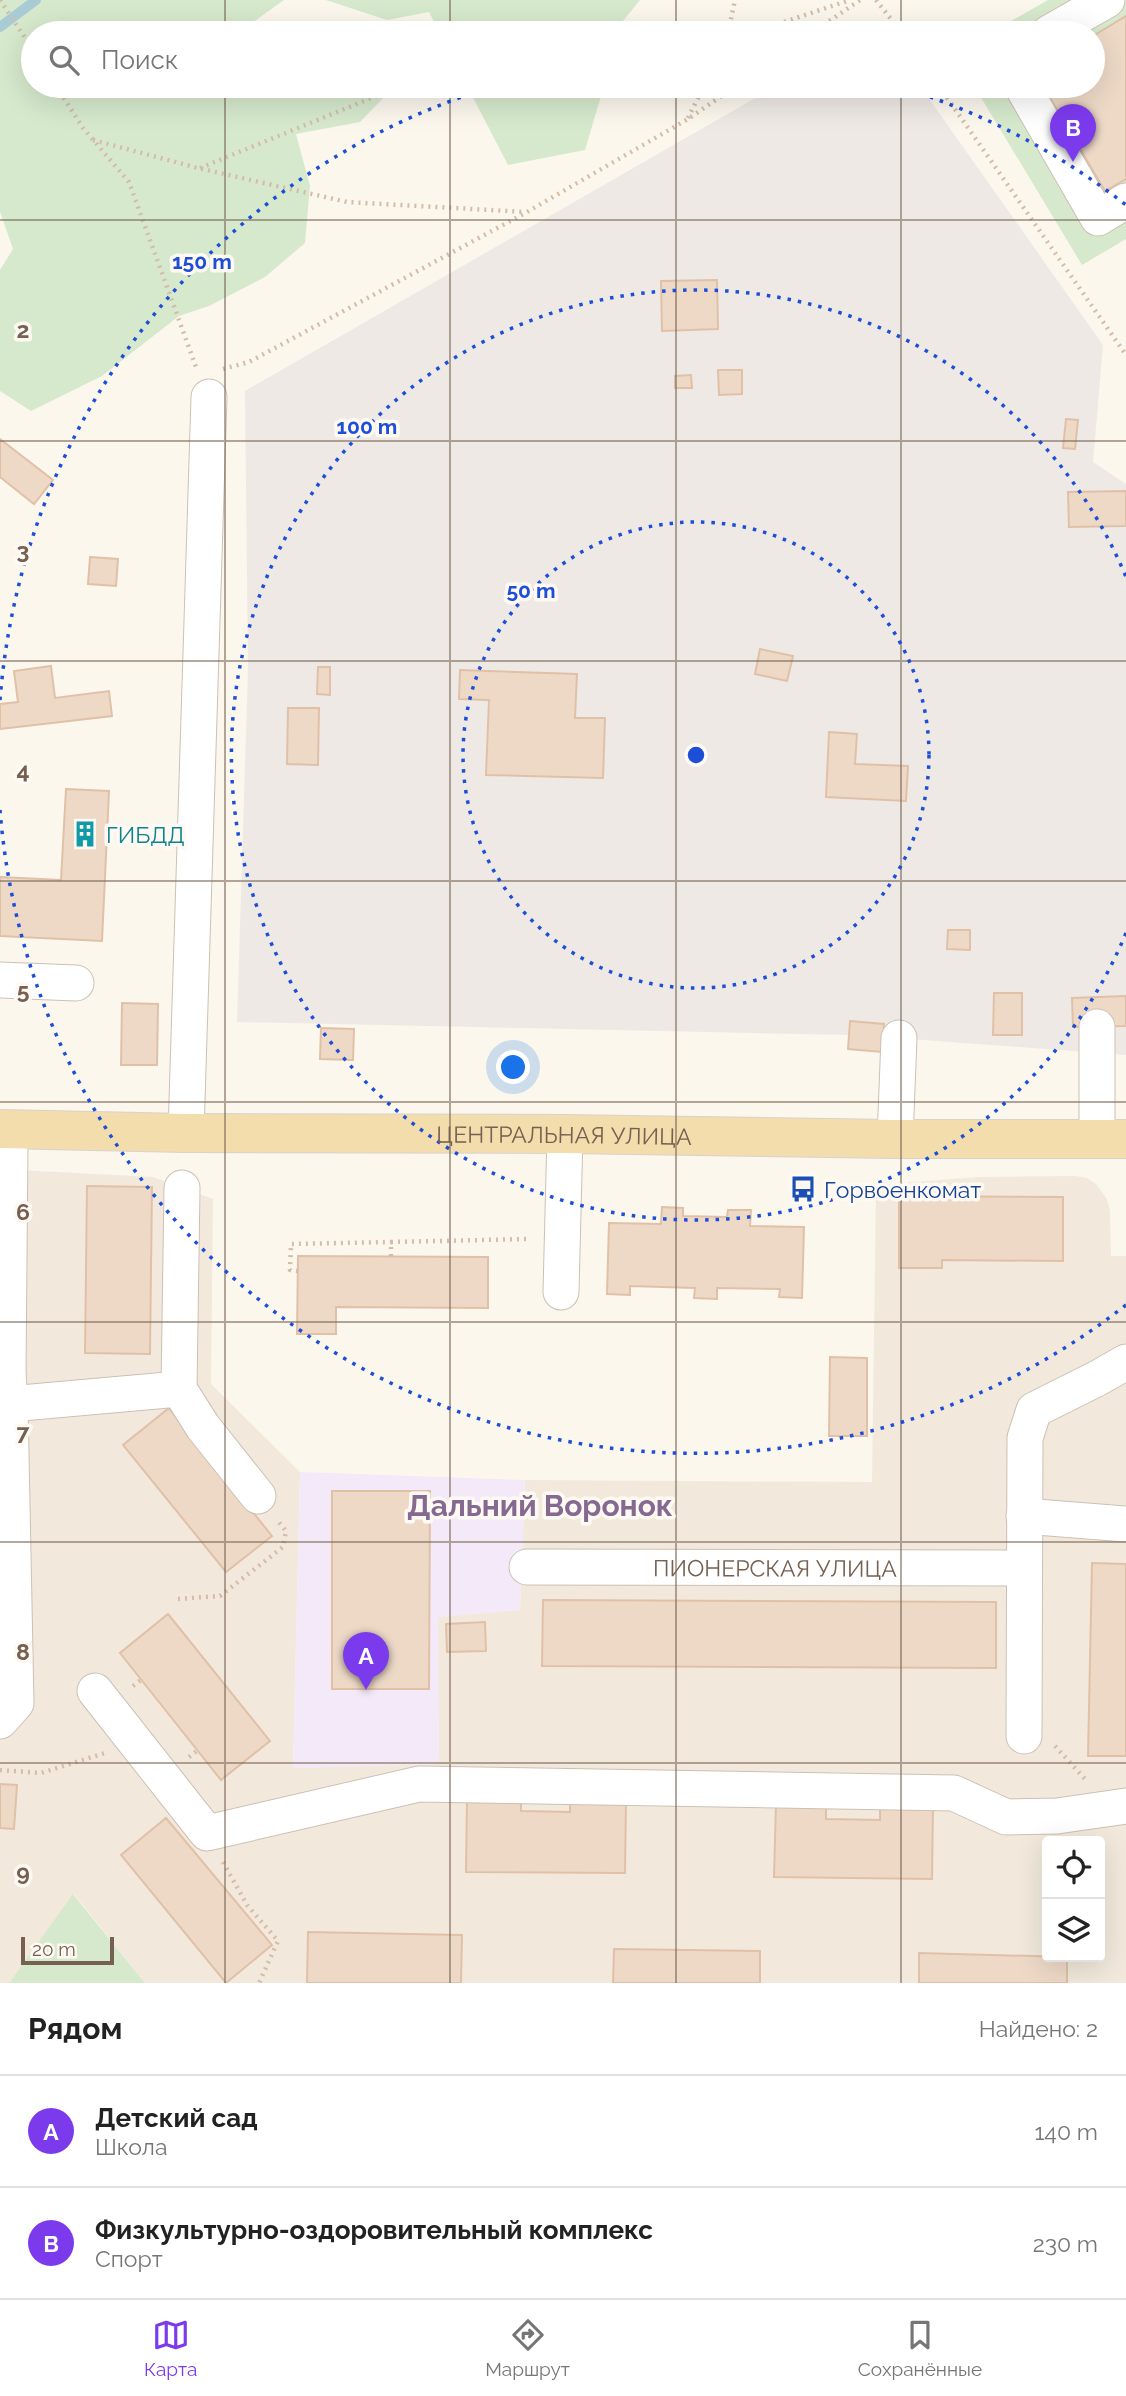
<!DOCTYPE html>
<html lang="ru">
<head>
<meta charset="utf-8">
<style>
  :root { --surface:#fff; --page:#f6f6f6; --text:#222; --muted:#767676; --line:#e0e0e0; --accent:#7c3aed }
  body { margin:0; font-family:Raleway,sans-serif; background:var(--page); color:var(--text) }
  .controls { position:absolute; right:21px; bottom:21px; display:grid; overflow:hidden; border-radius:7px; box-shadow:0 7px 28px #0002 }
  .controls button { width:63px; height:63px; display:grid; place-items:center; padding:0; border:0; border-bottom:2px solid var(--line); background:var(--surface); color:var(--text); font:35px sans-serif }
  .scale { position:absolute; left:21px; bottom:18px; width:93px; box-sizing:border-box; padding-left:7px; border:4px solid #756051; border-top:0; font-size:19px; line-height:24px; white-space:nowrap; color:#756051; -webkit-text-stroke:5px #fefaf3; paint-order:stroke }
  .you { position:absolute; left:514px; top:1068px; width:24px; height:24px; margin:-18px; border:5px solid #fff; border-radius:50%; background:#1a73e8; box-shadow:0 0 0 10px #1a73e833 }
  .badge { display:grid; place-items:center; width:46px; height:46px; border-radius:50%; background:var(--accent); color:#fff; font-size:23px; font-weight:700 }
  .pin { position:absolute; translate:-50% -58px; filter:drop-shadow(0 2px 4px #0008) }
  .pin::after { content:''; position:absolute; top:37px; width:24px; height:21px; background:inherit; clip-path:polygon(0 0,100% 0,50% 100%) }
  .list { margin:0; padding:0; list-style:none }
  h2 { display:flex; justify-content:space-between; align-items:center; height:91px; margin:0; padding:0 28px; font-size:30px }
  h2 small { font-size:23px; font-weight:400; color:var(--muted) }
  .list li { display:grid; grid-template-columns:46px 1fr auto; gap:21px; align-items:center; box-sizing:border-box; height:112px; padding:0 28px; border-top:2px solid var(--line) }
  .list b { display:block; font-size:26px; white-space:nowrap }
  .list p { margin:0; font-size:23px; white-space:nowrap; color:var(--muted) }
  .list em { font-size:23px; font-style:normal; color:var(--muted) }
  .icon { flex:none; width:38px; height:38px; fill:none; stroke:currentColor; stroke-width:2; stroke-linecap:round; stroke-linejoin:round }
  .map { position:relative; flex:none; width:1126px; height:1983px; overflow:hidden }
  .search { position:absolute; background:var(--surface); box-shadow:0 7px 28px #0002; left:21px; right:21px; top:21px; height:77px; display:flex; align-items:center; gap:18px; box-sizing:border-box; padding:0 24px; border-radius:38px; color:var(--muted); font-size:26px }
  .sheet { height:315px; background:var(--surface) }
  nav { display:flex; justify-content:space-around; align-items:center; box-sizing:border-box; height:98px; border-top:2px solid var(--line); background:var(--surface); font-size:19px; color:var(--muted) }
  nav a { display:grid; justify-items:center; gap:4px }
  nav .on { color:var(--accent) }
  .map>svg:first-child { display:block }
  .residential { fill:#f2e9dc; fill-rule:evenodd }
  .industrial { fill:#eee9e4 }
  .education { fill:#f4e9f8 }
  .green { fill:#d6e9cc }
  .lines { fill:none; stroke-linecap:round; stroke-linejoin:round }
  .stream { stroke:#a9cbd5; stroke-width:10 }
  .building { fill:#eed9c7; stroke:#e0c1a8; stroke-width:2 }
  .minor-casing { stroke:#cdc0b3; stroke-width:37 }
  .major-casing { stroke:#d8d2ce; stroke-width:40 }
  .path { stroke:#d4bca9; stroke-width:4.5; stroke-dasharray:2 5; stroke-linecap:butt }
  .minor { stroke:#fff; stroke-width:35 }
  .major { stroke:#f3ddac; stroke-width:38 }
  .grid { fill:none; stroke:#756051; stroke-width:2; stroke-opacity:0.55 }
  .ring { fill:none; stroke:#1d4ed8; stroke-width:3.5; stroke-dasharray:3.5 7 }
  .labels { text-anchor:middle; dominant-baseline:central; stroke-width:7; stroke-linejoin:round; paint-order:stroke }
  .culture-label { font-size:23px; fill:#0d838f; stroke:#fefaf3; text-anchor:start }
  .street-label { font-size:23px; fill:#756051; stroke:#fefaf3 }
  .transit-label { font-size:23px; fill:#164399; stroke:#fefaf3; text-anchor:start }
  .district-label { font-size:30px; font-weight:bold; fill:#866990; stroke:#fefaf3 }
  .grid-label { font-size:23px; text-anchor:middle; font-weight:bold; fill:#756051; stroke:#fefaf3; stroke-width:7; stroke-linejoin:round; paint-order:stroke }
  .centre { fill:#1d4ed8; stroke:#fefaf3; stroke-width:3.5 }
  .ring-label { font-size:21px; text-anchor:middle; font-weight:bold; fill:#1d4ed8; stroke:#fefaf3; stroke-width:7; stroke-linejoin:round; paint-order:stroke }
</style>
</head>
<body>
<div class="map">
<svg width="1126" height="1983" viewBox="0 0 1126 1983">
  <rect width="100%" height="100%" fill="#fbf7ed"/>
  <!-- residential -->
  <path class="residential" d="M0,1169L153,1177L213,1199L211,1384L300,1472L293,1768L439,1764L437,1617L520,1610L525,1480L872,1482L876,1185L978,1177L1076,1176L1087,1178L1096,1184L1107,1199L1110,1211L1111,1256H1126V1983H145L74,1894L9,1983H0ZM1047,1841H1100V1957H1047Z"/>
  <!-- industrial -->
  <path class="industrial" d="M776,86H920L1103,345L1093,462L1126,484V1055L883,1037L881,1052L848,1049L849,1035L237,1022L248,669L245,391Z"/>
  <!-- education -->
  <path class="education" d="M300,1472L525,1480L520,1610L438,1617L439,1764L293,1768Z"/>
  <!-- green -->
  <path class="green" d="M0,0H284L238,33H33V86H387L391,90L360,122L296,134L310,186L305,243L265,277L209,306L179,316L102,376L31,411L0,391V270L13,249L0,212Z
    M326,0H640L623,21L619,33H440L429,12L387,20Z
    M1048,0H1126V239L1082,265L974,86H1093V33H990Z
    M467,86H604L585,150L508,165Z
    M73,1894L145,1983H9Z"/>
  <g class="lines">
    <!-- stream -->
    <path class="stream" d="M0,27L36,0"/>
  </g>
  <!-- building -->
  <path class="building" d="M1126,16V179L1105,191L1043,86H1093V36Z
    M717,280L718,329L662,331L661,281Z
    M718,370H742V394L719,395Z
    M691,375L692,388H675V376Z
    M1066,419L1078,420L1075,449L1063,448Z
    M0,439L53,480L34,504L0,477Z
    M1126,491V526L1069,527L1068,492Z
    M90,557L118,559L116,586L88,584Z
    M760,649L793,656L787,681L755,674Z
    M51,666L55,698L109,691L112,716L0,729V704L18,702L14,671Z
    M318,667H330V695L317,694Z
    M460,670L577,674L575,718H605L603,778L486,775L489,700L459,699Z
    M288,708H319L318,765L287,764Z
    M829,732L857,734L855,764L908,766L906,801L826,797Z
    M66,789L109,791L102,941L0,936V877L61,880Z
    M948,930H970V950L947,949Z
    M994,993H1022V1035H993Z
    M1126,996V1026L1073,1027L1072,998Z
    M122,1003L158,1004L157,1065H121Z
    M850,1021L884,1024L882,1052L848,1049Z
    M321,1028L354,1029L353,1060L320,1059Z
    M87,1186L152,1187L150,1354L85,1353Z
    M899,1196L1063,1197V1261L942,1260V1268H899Z
    M662,1207L683,1208V1216L727,1217L728,1210H751L750,1226L804,1227L802,1298L779,1297L780,1289L717,1288V1299L694,1298L695,1288L630,1286V1295L607,1294L609,1223L661,1224Z
    M298,1256L488,1257V1308L336,1307V1334H297Z
    M830,1357L867,1358V1436H829Z
    M169,1408L272,1536L226,1572L123,1445Z
    M332,1491H430L429,1689H332Z
    M1092,1563L1126,1564V1756H1088Z
    M543,1600L996,1602V1668L542,1666Z
    M168,1614L270,1741L221,1780L120,1653Z
    M485,1622L486,1651L447,1652L446,1624Z
    M0,1784L17,1785L14,1829L0,1828Z
    M467,1797L521,1798V1811L570,1812V1798H626L625,1873L466,1872Z
    M776,1804L826,1805V1819L880,1820V1805L933,1806L932,1879L774,1877Z
    M166,1818L272,1945L226,1983L121,1855Z
    M308,1932L462,1935L461,1983H307Z
    M614,1949L760,1951V1983H613Z
    M919,1953L1067,1957V1983H919Z"/>
  <g class="lines">
    <!-- minor casing -->
    <g class="minor-casing">
      <g id="minor">
        <path d="M1049,33L1107,0"/>
        <path d="M1022,86L1098,218L1126,201"/>
        <path d="M0,980L76,983"/>
        <path d="M1097,1027V1139"/>
        <path d="M186,1133L209,397"/>
        <path d="M895,1139L899,1038"/>
        <path d="M182,1188L179,1389L203,1427L258,1496"/>
        <path d="M561,1292L565,1134"/>
        <path d="M0,1365L8,1373L10,1404L16,1703L0,1721"/>
        <path d="M8,1373L10,1144L8,1129"/>
        <path d="M10,1404L179,1389"/>
        <path d="M1024,1516L1126,1524"/>
        <path id="s1" d="M527,1567L1023,1568"/>
        <path d="M95,1691L207,1833L419,1784L954,1793L1006,1817L1057,1816L1126,1806"/>
        <path d="M1024,1736L1025,1438L1034,1410L1098,1378L1126,1362"/>
      </g>
    </g>
    <!-- major casing -->
    <g class="major-casing">
      <g id="major">
        <path id="s2" d="M0,1129L186,1133L565,1134L895,1139H1126"/>
      </g>
    </g>
    <!-- path -->
    <path class="path" d="M0,0L33,50
      M876,0L902,33
      M728,33L735,0
      M751,33L850,0
      M812,33L860,0
      M56,86L83,128L129,182L196,367
      M939,86L1126,355
      M688,118L704,86
      M93,140L198,168L347,202L526,212
      M200,168L391,90L414,86
      M223,369L249,362L527,212L688,119L736,86
      M391,1256V1242L529,1239
      M298,1271L290,1270L291,1244L391,1242
      M178,1599L220,1596L283,1547L286,1531L278,1521
      M133,1686L141,1680
      M1055,1746L1085,1779
      M189,1757L198,1750
      M0,1770L41,1773L105,1753
      M223,1862L247,1905L278,1941L259,1983"/>
    <!-- minor -->
    <use href="#minor" class="minor"/>
    <!-- major -->
    <use href="#major" class="major"/>
  </g>
  <!-- grid -->
  <path class="grid" d="M225,0V33M450,0V33M676,0V33M901,0V33M225,86V1983M450,86V1983M676,86V1983M901,86V1983M0,220H1126M0,441H1126M0,661H1126M0,881H1126M0,1102H1126M0,1322H1126M0,1542H1126M0,1763H1126"/>
  <!-- distance rings -->
  <g class="ring">
    <circle cx="696" cy="755" r="233"/>
    <path d="M1126 933A465 465 0 1 1 1126 577"/>
    <path d="M1126 1305A698 698 0 0 1 0 810M0 700A698 698 0 0 1 492 87M900 87A698 698 0 0 1 1126 205"/>
  </g>
  <!-- icons -->
  <defs>
    <g id="building-bare" transform="scale(2.1)"><path d="M-4-6H4V6H1V3H-1V6H-4ZM-2.5-4.3h1.7v1.8h-1.7ZM.8-4.3h1.7v1.8H.8ZM-2.5-1h1.7V.8h-1.7ZM.8-1h1.7V.8H.8Z" fill="#0f9aa8" stroke="#fefaf3" stroke-width="2.5" paint-order="stroke"/></g>
    <g id="bus-bare" transform="scale(2.1)"><path d="M-5-6H5V4H4V6H2V4H-2V6H-4V4H-5ZM-3.5-4V0h7V-4ZM-3.5 1.2v1.5H-2V1.2ZM2 1.2v1.5H3.5V1.2Z" fill="#1a4fb4" stroke="#fefaf3" stroke-width="2.5" paint-order="stroke"/></g>
  </defs>
  <g fill-rule="evenodd">
    <use href="#building-bare" x="85" y="834"/>
    <use href="#bus-bare" x="803" y="1189"/>
  </g>
  <g class="labels">
    <!-- culture labels -->
    <g class="culture-label">
      <text x="106" y="834">ГИБДД</text>
    </g>
    <!-- street labels -->
    <g class="street-label">
      <text stroke="none"><textPath href="#s2" startOffset="564">ЦЕНТРАЛЬНАЯ УЛИЦА</textPath></text>
      <text stroke="none"><textPath href="#s1" startOffset="248">ПИОНЕРСКАЯ УЛИЦА</textPath></text>
    </g>
    <!-- transit labels -->
    <g class="transit-label">
      <text x="824" y="1189">Горвоенкомат</text>
    </g>
    <!-- district labels -->
    <g class="district-label">
      <text x="540" y="1505">Дальний Воронок</text>
    </g>
  </g>
  <g class="grid-label">
    <text x="23" y="338">2</text>
    <text x="23" y="559">3</text>
    <text x="23" y="779">4</text>
    <text x="23" y="999">5</text>
    <text x="23" y="1220">6</text>
    <text x="23" y="1440">7</text>
    <text x="23" y="1660">8</text>
    <text x="23" y="1881">9</text>
  </g>
  <circle cx="696" cy="755" r="10" class="centre"/>
  <g class="ring-label">
    <text x="202" y="269">150 m</text>
    <text x="367" y="434">100 m</text>
    <text x="531" y="598">50 m</text>
  </g>
</svg>
<div class="controls">
<button><svg class="icon" aria-label="locate" viewBox="0 0 24 24"><circle cx="12" cy="12" r="6"/><path d="M12 2v4M12 18v4M2 12h4M18 12h4"/></svg></button>
<button><svg class="icon" aria-label="layers" viewBox="0 0 24 24"><path d="M12 4l9 5-9 5-9-5zM3 14l9 5 9-5"/></svg></button>
</div>
<div class="scale">20 m</div>
<div class="you"></div>
<div class="pin badge" style="left:366px;top:1690px">A</div>
<div class="pin badge" style="left:1073px;top:162px">B</div>
<div class="search"><svg class="icon" aria-label="search" viewBox="0 0 24 24"><circle cx="10" cy="10" r="6"/><path d="M15 15l6 6"/></svg>Поиск</div>
</div>
<section class="sheet">
<h2>Рядом<small>Найдено: 2</small></h2>
<ul class="list">
<li><span class="badge">A</span><div><b>Детский сад</b><p>Школа</p></div><em>140 m</em></li>
<li><span class="badge">B</span><div><b>Физкультурно-оздоровительный комплекс</b><p>Спорт</p></div><em>230 m</em></li>
</ul>
</section>
<nav>
<a class="on"><svg class="icon" aria-label="map" viewBox="0 0 24 24"><path d="M3 6l6-2 6 2 6-2v14l-6 2-6-2-6 2zM9 4v14M15 6v14"/></svg>Карта</a>
<a><svg class="icon" aria-label="directions" viewBox="0 0 24 24"><path d="M12 3l9 9-9 9-9-9zM9 14v-3h6M13 9l2 2-2 2"/></svg>Маршрут</a>
<a><svg class="icon" aria-label="saved" viewBox="0 0 24 24"><path d="M7 4h10v16l-5-4-5 4z"/></svg>Сохранённые</a>
</nav>
</body>
</html>
